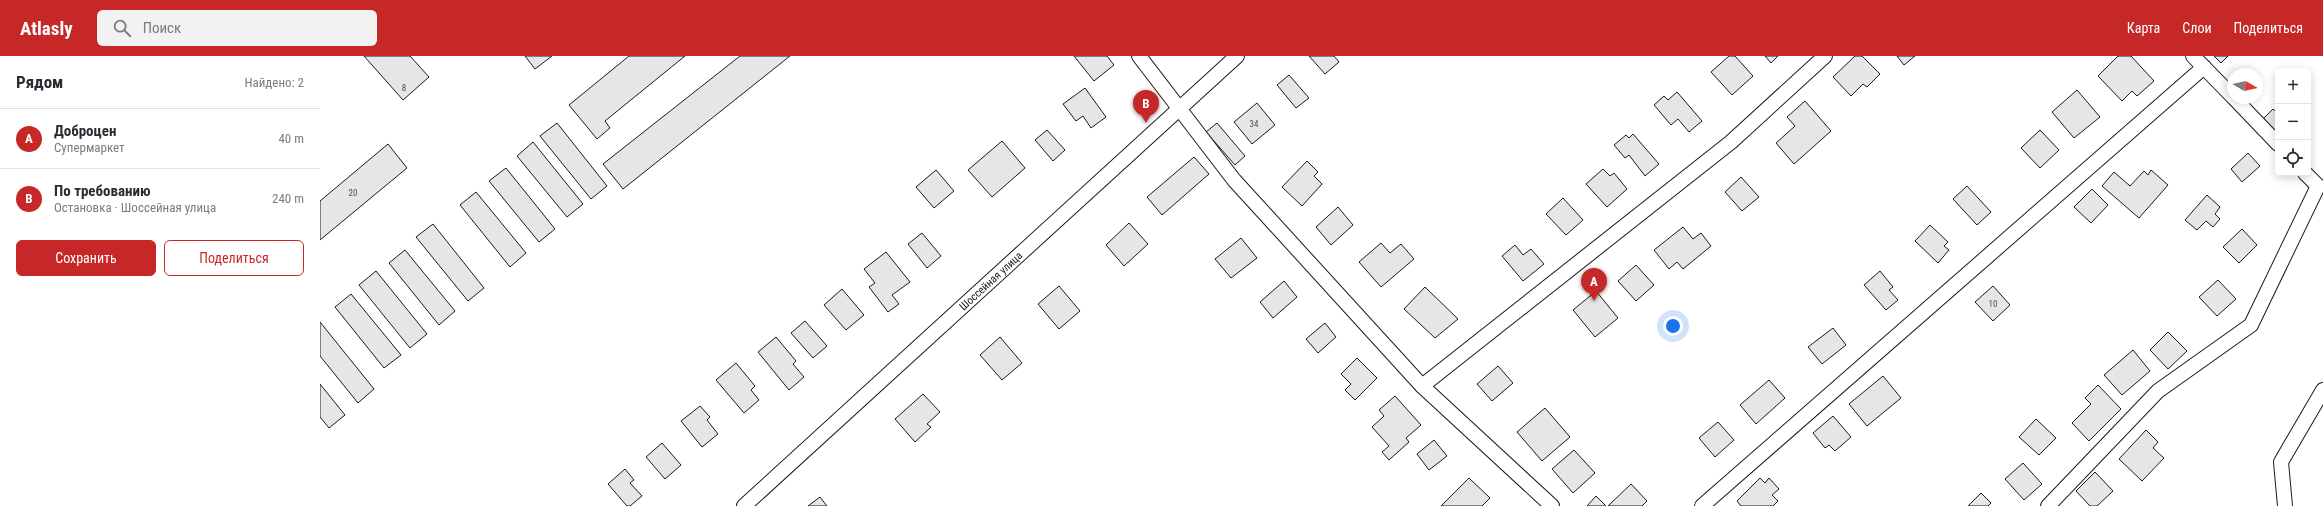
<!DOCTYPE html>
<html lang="ru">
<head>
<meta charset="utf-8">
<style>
  :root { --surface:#fff; --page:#f2f2f3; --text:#2b2b33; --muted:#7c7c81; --line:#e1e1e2; --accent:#c62828 }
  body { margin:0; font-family:"Roboto Condensed",sans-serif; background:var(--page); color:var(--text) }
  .controls { position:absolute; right:12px; top:12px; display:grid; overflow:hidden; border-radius:6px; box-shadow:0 2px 10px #0003 }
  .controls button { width:36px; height:36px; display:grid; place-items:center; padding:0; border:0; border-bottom:1px solid var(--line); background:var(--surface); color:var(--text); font:20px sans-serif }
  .compass { position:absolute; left:1907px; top:12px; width:36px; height:36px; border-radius:50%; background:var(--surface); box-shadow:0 2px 10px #0003; rotate:99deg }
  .you { position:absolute; left:1353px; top:270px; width:14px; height:14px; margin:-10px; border:3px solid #fff; border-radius:50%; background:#1a73e8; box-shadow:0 0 0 6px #1a73e833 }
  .badge { display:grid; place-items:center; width:26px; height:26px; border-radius:50%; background:var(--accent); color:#fff; font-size:13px; font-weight:700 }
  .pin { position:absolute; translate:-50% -33px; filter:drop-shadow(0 1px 2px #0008) }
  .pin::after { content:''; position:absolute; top:21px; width:14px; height:12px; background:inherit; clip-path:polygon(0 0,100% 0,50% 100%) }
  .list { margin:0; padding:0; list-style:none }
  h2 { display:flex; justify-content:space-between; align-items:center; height:52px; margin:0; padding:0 16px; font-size:17px }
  h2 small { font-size:13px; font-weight:400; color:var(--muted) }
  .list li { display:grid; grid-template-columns:26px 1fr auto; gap:12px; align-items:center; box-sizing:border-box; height:60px; padding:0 16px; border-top:1px solid var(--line) }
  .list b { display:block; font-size:15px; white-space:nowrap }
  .list p { margin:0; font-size:13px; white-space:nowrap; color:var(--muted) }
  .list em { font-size:13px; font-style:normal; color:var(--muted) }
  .actions { display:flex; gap:8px; padding:12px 16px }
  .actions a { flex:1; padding:9px 0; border:1px solid var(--accent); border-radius:6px; text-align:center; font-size:14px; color:var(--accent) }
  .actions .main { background:var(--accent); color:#fff }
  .icon { flex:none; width:22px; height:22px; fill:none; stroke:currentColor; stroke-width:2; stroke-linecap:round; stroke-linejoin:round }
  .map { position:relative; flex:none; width:2003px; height:450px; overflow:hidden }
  header { display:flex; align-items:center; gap:24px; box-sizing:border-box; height:56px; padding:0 20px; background:var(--accent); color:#fff }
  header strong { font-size:19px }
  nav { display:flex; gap:22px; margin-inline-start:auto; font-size:14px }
  .search { width:280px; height:36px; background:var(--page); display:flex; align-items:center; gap:10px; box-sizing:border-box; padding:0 14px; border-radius:6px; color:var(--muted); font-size:15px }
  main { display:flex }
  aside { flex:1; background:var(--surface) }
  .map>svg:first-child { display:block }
  .building { fill:#e6e6e6; stroke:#1a1a1a }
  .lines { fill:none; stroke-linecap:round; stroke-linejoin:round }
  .street-casing { stroke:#1a1a1a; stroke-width:16 }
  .street { stroke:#fff; stroke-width:14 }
  .labels { text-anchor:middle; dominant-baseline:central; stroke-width:3; stroke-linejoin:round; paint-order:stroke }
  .number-label { font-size:9px; fill:#4d4d4d }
  .street-label { font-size:11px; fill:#1a1a1a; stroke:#fff }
</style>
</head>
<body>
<header>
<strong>Atlasly</strong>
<div class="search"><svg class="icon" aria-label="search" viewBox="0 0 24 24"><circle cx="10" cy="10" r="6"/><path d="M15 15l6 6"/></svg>Поиск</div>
<nav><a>Карта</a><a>Слои</a><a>Поделиться</a></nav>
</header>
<main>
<aside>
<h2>Рядом<small>Найдено: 2</small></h2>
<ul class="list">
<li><span class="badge">A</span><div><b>Доброцен</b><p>Супермаркет</p></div><em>40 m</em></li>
<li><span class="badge">B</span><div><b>По требованию</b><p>Остановка · Шоссейная улица</p></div><em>240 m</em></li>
</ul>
<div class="actions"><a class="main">Сохранить</a><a>Поделиться</a></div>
</aside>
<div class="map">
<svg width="2003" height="450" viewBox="0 0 2003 450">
  <rect width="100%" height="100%" fill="#fff"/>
  <!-- building -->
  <path class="building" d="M44,0H90L109,21L83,44Z
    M205,0H232L215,13Z
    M309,0H365L285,65L290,72L277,83L249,49Z
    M420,0H470L303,133L283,108Z
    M754,0H787L794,9L774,25Z
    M989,0H1014L1019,6L1005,18Z
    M1409,0H1415L1433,20L1412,39L1391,16Z
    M1445,0H1458L1451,7Z
    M1535,0H1542L1560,18L1547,31L1543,28L1531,40L1513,21Z
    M1577,0H1595L1584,9Z
    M1798,0H1811L1834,25L1817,40L1812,35L1802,45L1778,20Z
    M1894,0H1908L1901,7Z
    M969,19L989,42L976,52L957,29Z
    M765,32L786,61L771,72L763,60L756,65L743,48Z
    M1757,34L1780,61L1754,82L1732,56Z
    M1357,36L1382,65L1369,76L1358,63L1351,69L1334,49L1344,40L1348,44Z
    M1485,45L1511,75L1474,108L1456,87L1475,70L1467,61Z
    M937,47L955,69L932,88L914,66Z
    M1953,53L1958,58V82L1941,65Z
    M237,67L287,130L271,143L220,80Z
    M897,67L925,100L915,109L886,76Z
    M727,74L745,94L733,105L715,84Z
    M1720,74L1739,94L1720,112L1701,92Z
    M1313,78L1339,108L1325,120L1309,99L1305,102L1294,89L1306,79L1309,82Z
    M682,85L705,112L672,141L648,114Z
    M213,86L263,148L247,161L197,100Z
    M68,88L87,112L0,184V145Z
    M1928,97L1940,110L1922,126L1911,113Z
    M874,101L889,118L842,159L827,141Z
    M987,105L998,116L994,120L1002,128L982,150L962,131Z
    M186,112L235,173L219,186L169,125Z
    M1283,113L1290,120L1294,117L1307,133L1287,151L1266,128Z
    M616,114L634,135L614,152L596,131Z
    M1831,114L1848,129L1819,162L1782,130L1794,116L1810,130L1824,115L1828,119Z
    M1421,121L1439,141L1422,155L1405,136Z
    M1647,130L1671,156L1657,169L1633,143Z
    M1772,133L1788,149L1771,167L1754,151Z
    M156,136L206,197L190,211L140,149Z
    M1887,139L1900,151L1895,158L1900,163L1893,171L1886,165L1877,174L1865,164Z
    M1243,142L1263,164L1246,179L1226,158Z
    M1018,151L1033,169L1011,189L996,171Z
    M809,167L828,188L804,210L786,189Z
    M113,168L164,232L148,245L96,181Z
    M1610,169L1628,186L1624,190L1629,194L1618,207L1595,185Z
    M1363,171L1373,183L1381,177L1391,190L1363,213L1357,206L1349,213L1334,194Z
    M1922,173L1937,189L1919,207L1903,191Z
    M602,177L621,200L607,212L588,188Z
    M921,182L937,202L911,222L895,203Z
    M1061,187L1070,197L1081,188L1094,203L1061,231L1039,206Z
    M1195,189L1203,199L1211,193L1224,208L1203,225L1182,200Z
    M85,194L135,255L119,269L69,207Z
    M566,196L590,226L572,239L579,248L568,256L549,231L555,227L544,213Z
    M1316,209L1334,229L1316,245L1298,225Z
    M56,215L107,278L90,292L39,229Z
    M1560,215L1573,231L1569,234L1578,244L1566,254L1544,229Z
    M1898,224L1916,243L1897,260L1879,241Z
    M964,225L977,241L953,262L940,246Z
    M739,230L760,255L739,273L718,248Z
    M1673,230L1690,249L1673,265L1655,246Z
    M1105,231L1138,263L1115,282L1084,253Z
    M522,233L544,259L526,274L504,249Z
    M1276,235L1298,262L1275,281L1253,254Z
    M31,238L81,299L64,312L15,251Z
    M485,265L507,290L493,302L471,277Z
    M0,266L54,333L38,347L0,300Z
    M1005,267L1016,281L998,297L986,283Z
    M1513,272L1526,289L1502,308L1488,291Z
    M1848,276L1867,295L1848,313L1830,294Z
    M456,281L476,305L473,308L484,321L469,334L438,296Z
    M680,281L702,307L682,324L660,299Z
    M1813,294L1830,315L1802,339L1784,319Z
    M1037,302L1057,322L1035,344L1025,334L1031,328L1021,318Z
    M416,307L435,330L431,334L439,344L424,357L396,324Z
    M1178,310L1193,327L1172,345L1157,328Z
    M1563,320L1581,342L1547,370L1529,348Z
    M1449,324L1465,342L1436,368L1420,349Z
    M0,328L25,359L9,372L0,361Z
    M1778,329L1801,353L1769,385L1752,367L1771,348L1765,342Z
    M603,338L620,356L607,368L611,371L595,386L575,363Z
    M1075,340L1101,369L1086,382L1089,386L1069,404L1062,396L1069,390L1052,371L1064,360L1059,354Z
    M380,350L390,361L387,364L398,378L382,391L361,365Z
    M1225,352L1250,381L1222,405L1197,376Z
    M1513,360L1531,381L1515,395L1509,389L1505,392L1493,377Z
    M1716,363L1736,382L1719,399L1699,381Z
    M1398,366L1414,384L1395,401L1379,382Z
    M1826,374L1838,386L1833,392L1844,402L1822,425L1799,403Z
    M1114,384L1127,400L1109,414L1097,398Z
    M342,387L361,409L345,423L326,401Z
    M1254,394L1275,417L1253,437L1232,413Z
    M1703,407L1722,428L1704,444L1685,423Z
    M305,413L314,424L310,427L322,440L310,450H307L288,428Z
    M1775,416L1793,435L1777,450H1770L1756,435Z
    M1149,422L1170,442L1162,450H1121Z
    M1440,422L1445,427L1449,422L1459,433L1452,439L1458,445L1453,450H1421L1417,445Z
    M1311,428L1327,445L1322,450H1288Z
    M1661,437L1671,447L1668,450H1648Z
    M1276,440L1286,450H1267Z
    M500,441L507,450H488Z"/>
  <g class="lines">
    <!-- street casing -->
    <g class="street-casing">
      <g id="street">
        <path d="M819,0L914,124L1102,330L1232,450"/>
        <path d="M1873,0L1913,41"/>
        <path d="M1914,42L1958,88"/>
        <path d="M1102,330L1411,86L1505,0"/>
        <path id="s1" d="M424,450L917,0"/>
        <path d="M1382,450L1884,11"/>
        <path d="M1728,450L1838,335L1931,269L1998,130L1985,117"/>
        <path d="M1965,450L1961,406L2003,334"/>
      </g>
    </g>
    <!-- street -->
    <use href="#street" class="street"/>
  </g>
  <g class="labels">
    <!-- number labels -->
    <g class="number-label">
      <text x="84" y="32">8</text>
      <text x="934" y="68">34</text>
      <text x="33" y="137">20</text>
      <text x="1673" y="248">10</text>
    </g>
    <!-- street labels -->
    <g class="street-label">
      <text stroke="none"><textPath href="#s1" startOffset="334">Шоссейная улица</textPath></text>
    </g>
  </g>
</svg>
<div class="controls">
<button>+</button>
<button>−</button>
<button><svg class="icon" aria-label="locate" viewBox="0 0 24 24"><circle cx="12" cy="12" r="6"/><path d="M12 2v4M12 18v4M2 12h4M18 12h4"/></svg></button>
</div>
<svg class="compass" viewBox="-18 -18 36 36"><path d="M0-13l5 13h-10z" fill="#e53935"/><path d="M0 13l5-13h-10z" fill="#7c7c81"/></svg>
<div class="you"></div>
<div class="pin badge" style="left:1274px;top:245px">A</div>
<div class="pin badge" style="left:826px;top:67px">B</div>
</div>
</main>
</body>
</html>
